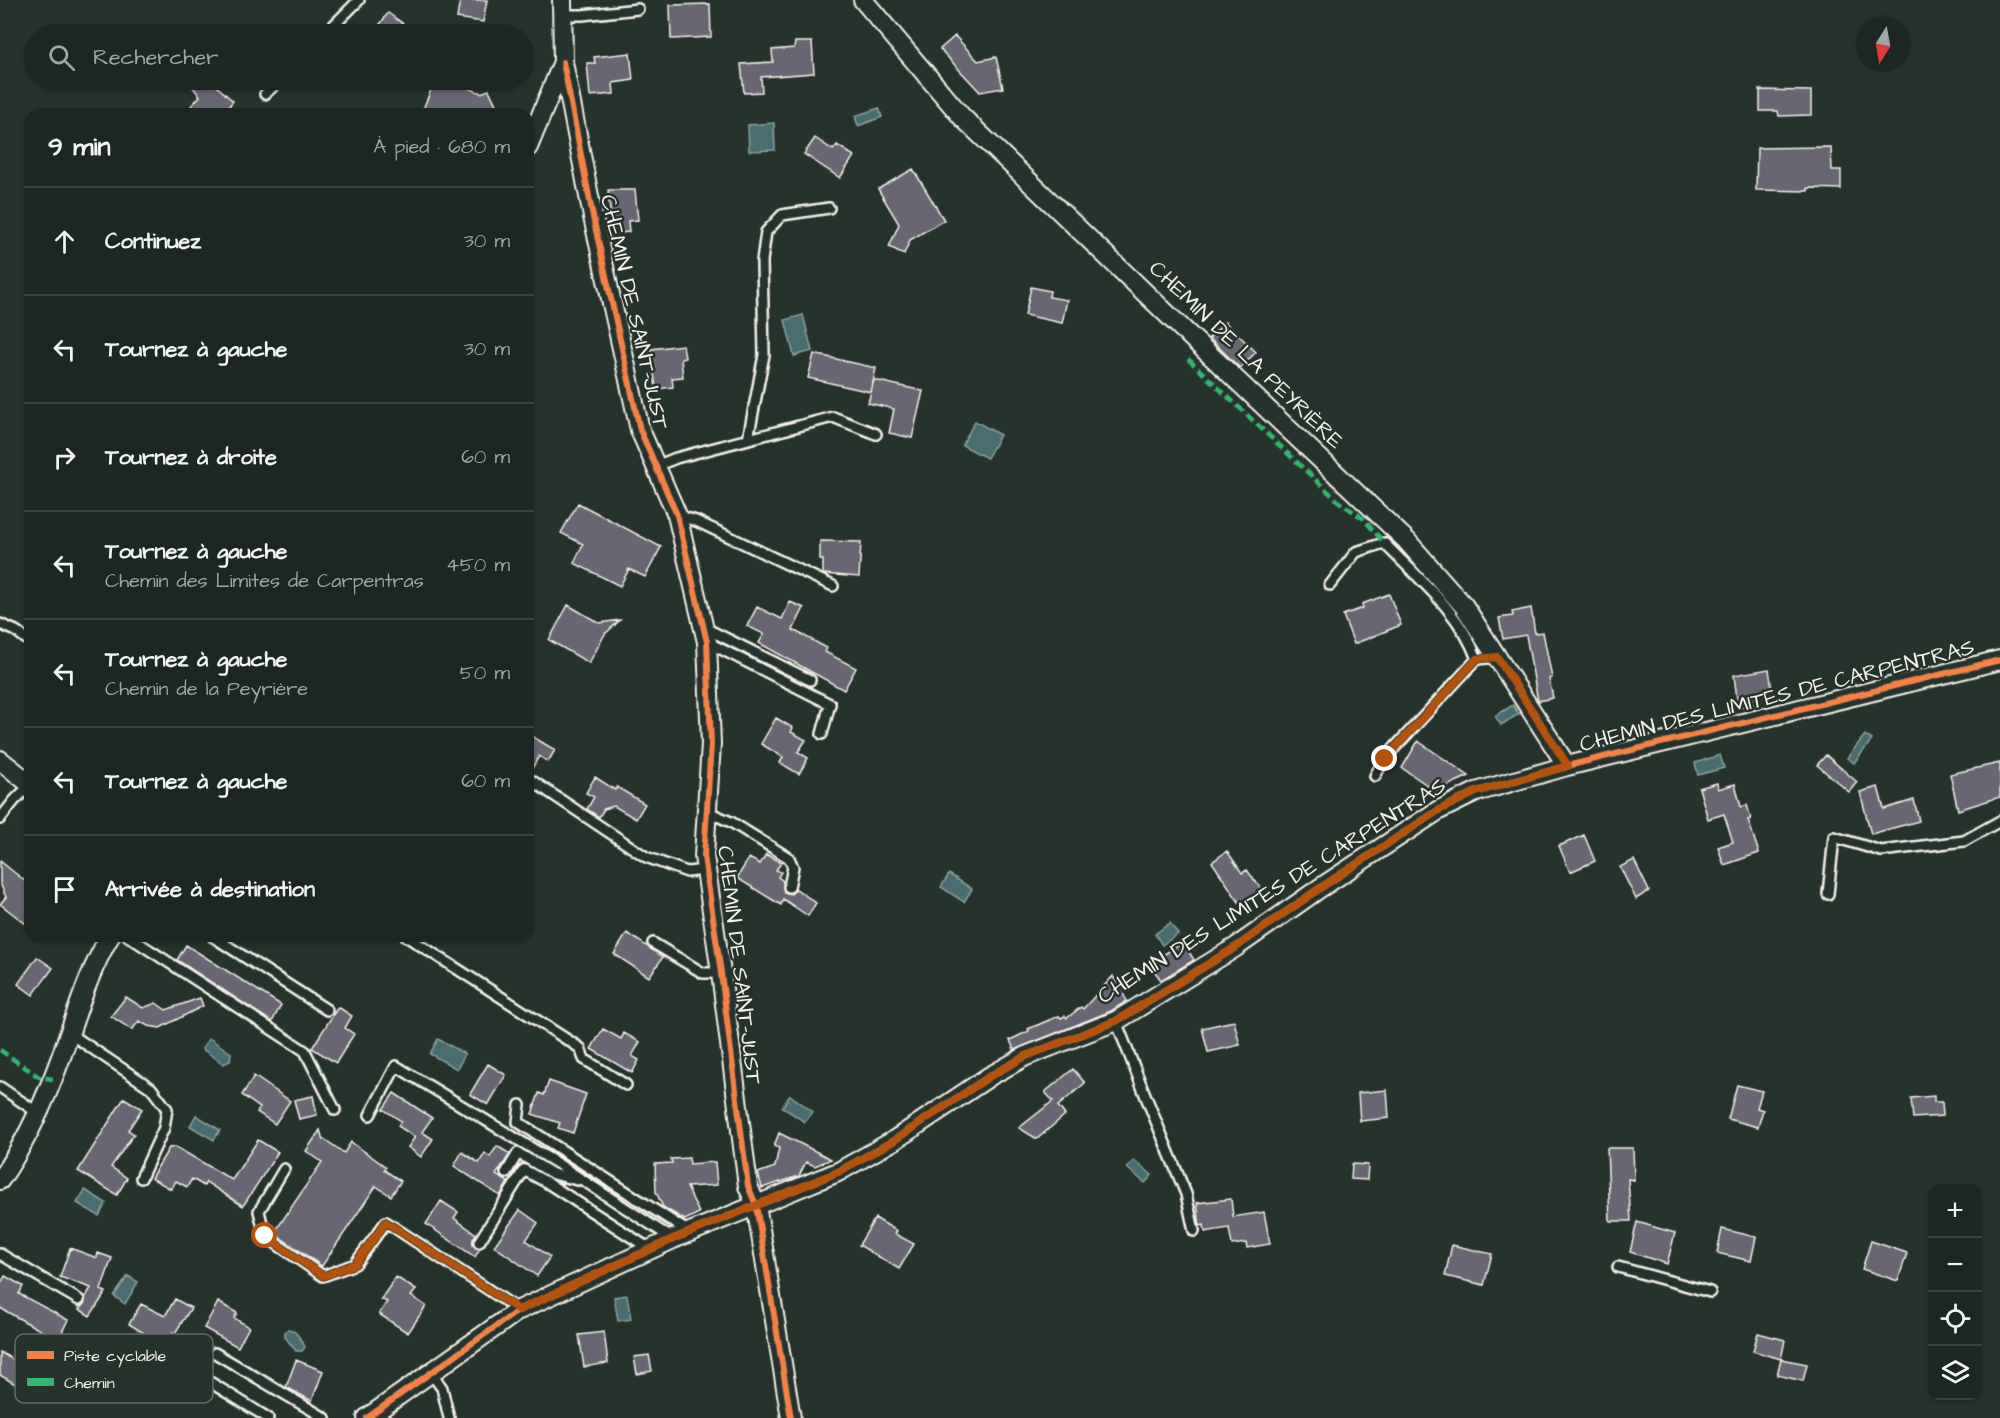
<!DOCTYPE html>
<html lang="fr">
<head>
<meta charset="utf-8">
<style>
  :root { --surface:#1c2622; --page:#29322f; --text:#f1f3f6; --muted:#a0a5a5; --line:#3a4340 }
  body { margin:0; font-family:"Architects Daughter",sans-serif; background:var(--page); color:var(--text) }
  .controls { position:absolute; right:18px; bottom:18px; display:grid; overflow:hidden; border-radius:12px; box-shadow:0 2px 4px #0004 }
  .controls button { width:54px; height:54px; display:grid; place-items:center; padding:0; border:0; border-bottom:2px solid var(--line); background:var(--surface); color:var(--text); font:30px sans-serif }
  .compass { position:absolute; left:1856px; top:18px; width:54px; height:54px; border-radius:50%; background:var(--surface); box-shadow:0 2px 4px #0004; rotate:191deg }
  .stop { position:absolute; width:18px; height:18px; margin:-14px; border:4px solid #b45309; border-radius:50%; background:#fff }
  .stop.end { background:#b45309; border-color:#fff; box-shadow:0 2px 6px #0008 }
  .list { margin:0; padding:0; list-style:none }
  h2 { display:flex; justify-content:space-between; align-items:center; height:78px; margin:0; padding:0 24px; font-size:26px }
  h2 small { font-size:20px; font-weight:400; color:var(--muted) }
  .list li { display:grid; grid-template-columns:39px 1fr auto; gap:18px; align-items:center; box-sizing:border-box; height:108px; padding:0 24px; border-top:2px solid var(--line) }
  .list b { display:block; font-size:22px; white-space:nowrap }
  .list p { margin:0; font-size:20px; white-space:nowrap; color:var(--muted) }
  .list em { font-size:20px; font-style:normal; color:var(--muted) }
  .icon { flex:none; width:33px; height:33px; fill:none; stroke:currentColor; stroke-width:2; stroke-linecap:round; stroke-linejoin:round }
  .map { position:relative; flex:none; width:2000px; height:1418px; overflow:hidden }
  .search { position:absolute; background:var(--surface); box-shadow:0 2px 4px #0004; left:24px; top:24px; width:510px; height:66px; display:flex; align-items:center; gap:15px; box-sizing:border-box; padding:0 21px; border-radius:33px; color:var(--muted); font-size:22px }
  .panel { position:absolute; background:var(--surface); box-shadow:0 2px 4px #0004; left:24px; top:108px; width:510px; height:834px; border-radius:18px }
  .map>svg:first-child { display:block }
  .water { fill:#496d6f; stroke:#8da29f; stroke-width:1.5 }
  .building { fill:#676673; stroke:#f4f1e8; stroke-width:1.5 }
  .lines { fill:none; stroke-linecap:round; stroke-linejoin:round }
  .lane-casing { stroke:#f4f1e8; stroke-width:14 }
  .street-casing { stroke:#f4f1e8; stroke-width:22 }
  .lane { stroke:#26332d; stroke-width:9 }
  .street { stroke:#26332d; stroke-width:18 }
  .quiet { stroke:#33b770; stroke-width:4.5; stroke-dasharray:9 4.5; stroke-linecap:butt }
  .cycleway-casing { stroke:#26332d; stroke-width:10 }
  .cycleway { stroke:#f48246; stroke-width:6 }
  .route { stroke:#b45309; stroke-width:8 }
  .labels { text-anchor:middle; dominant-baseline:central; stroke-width:5; stroke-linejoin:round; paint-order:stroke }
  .street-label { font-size:22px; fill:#f4f1e8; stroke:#26332d }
  .key { fill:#26332d; stroke:#646c65; stroke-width:1.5 }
  .key-label { font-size:16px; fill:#f4f1e8 }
</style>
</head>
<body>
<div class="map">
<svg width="2000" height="1418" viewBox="0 0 2000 1418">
  <rect width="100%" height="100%" fill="#26332d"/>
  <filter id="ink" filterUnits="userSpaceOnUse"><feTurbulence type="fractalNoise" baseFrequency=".0167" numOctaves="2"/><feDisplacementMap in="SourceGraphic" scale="12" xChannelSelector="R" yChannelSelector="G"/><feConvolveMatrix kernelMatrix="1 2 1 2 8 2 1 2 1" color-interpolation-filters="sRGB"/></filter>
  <g filter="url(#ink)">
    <!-- water -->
    <path class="water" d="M879,108L882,117L858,126L855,116Z
      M774,123L775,150L749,151L748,125Z
      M803,315L812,351L794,356L785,320Z
      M975,421L1000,435L987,458L962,445Z
      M1513,705L1519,714L1501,725L1495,716Z
      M1865,735L1872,740L1854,763L1847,758Z
      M1720,755L1724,768L1698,775L1695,763Z
      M949,874L972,889L964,902L941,887Z
      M1170,923L1178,934L1162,945L1155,934Z
      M209,1038L231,1053L230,1061L224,1064L202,1049Z
      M438,1039L465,1054L457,1069L430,1054Z
      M790,1095L813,1112L805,1122L782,1107Z
      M196,1115L220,1130L214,1140L190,1126Z
      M1134,1160L1152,1175L1145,1183L1127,1168Z
      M85,1190L106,1203L99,1216L77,1203Z
      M128,1276L138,1282L125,1304L114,1296Z
      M627,1295L631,1319L618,1321L614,1297Z
      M288,1329C295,1329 302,1340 305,1347L302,1351H296L285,1337V1332Z"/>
    <!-- building -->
    <path class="building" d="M460,0H487L483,22L457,18Z
      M710,4L711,37L671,39L670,5Z
      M388,13L405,25L398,34H373Z
      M955,36L978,61L996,57L1003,88L980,92L940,49Z
      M795,42H812L814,73L761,77L762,92L744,93L741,64L773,62L772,50L794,48Z
      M630,53L633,80L613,83L614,94L590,96L587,63H595L594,57Z
      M187,80H210L233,101L223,114H184L200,96Z
      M435,80H447L481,93L489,90L498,109L488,114H421Z
      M1760,90L1811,91V115L1779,116L1778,111H1760Z
      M815,138L833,150L837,145L854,156L840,178L804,154Z
      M1831,147L1832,170H1841V189L1808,188V191L1756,190L1757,148Z
      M913,169L944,220L910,240L904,254L889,247L899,224L878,189Z
      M608,190H635L638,220L628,221L629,232L612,234Z
      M1031,287L1050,291L1049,297L1067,300L1062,323L1025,315Z
      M1225,322L1256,352L1240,368L1209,338Z
      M683,345L685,358L681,359L683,377L672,378L673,387L656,389L651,349Z
      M814,354L876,368L871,392L808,378Z
      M874,380L923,391L912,438L889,433L894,409L868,403Z
      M578,503L661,547L645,577L629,569L620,586L574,563L583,544L561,533Z
      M820,541L861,542L859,577L823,574V560H820Z
      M1389,594L1401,625L1354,644L1343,615L1363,608L1362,604Z
      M790,602L804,608L793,630L827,648L825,652L856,668L844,690L759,643L764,634L747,626L757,607L782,619Z
      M568,605L599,623L620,620L605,634L589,663L549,640Z
      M1531,608L1535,633L1543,632L1552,678L1549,679L1553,698L1538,701L1526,635L1503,639L1499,618L1513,616L1512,612Z
      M1769,669L1772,690L1758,692L1760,704L1738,707L1734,675Z
      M776,718L793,728L791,732L806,740L798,752L808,758L799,774L780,763L783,757L761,744Z
      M528,734L555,750L548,762L539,756L530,772L528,771Z
      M1418,741L1469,776L1436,791L1402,768Z
      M1826,755L1857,782L1849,792L1817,765Z
      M2000,763V797L1958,810L1950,774Z
      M595,777L615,790L617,787L645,804L636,819L614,806L604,809L599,817L587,809L594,797L586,793Z
      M1717,783L1718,789L1735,784L1741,807L1747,805L1751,819L1748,820L1759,853L1724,865L1718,847L1733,842L1724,814L1708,819L1699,788Z
      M1878,787L1884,809L1914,800L1919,821L1871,834L1860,792Z
      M1584,835L1595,861L1570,872L1559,846Z
      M1227,851L1242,873L1247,870L1262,890L1241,905L1212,862Z
      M766,854L781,863L776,870L781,872L778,877L783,881L784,892L791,894L796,889L816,903L808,916L783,899L781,905L737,878L749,858L760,864Z
      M1634,860L1649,891L1636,899L1620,867Z
      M0,861L30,885V927L0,904L6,897L0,883Z
      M627,933L663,957L649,977L614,954Z
      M1183,942L1194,960L1161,980L1149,964Z
      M186,945L281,1005L272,1022L177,960Z
      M37,957L53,968L33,995L18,984Z
      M1113,976L1127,1001L1111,1011L1014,1050L1010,1040L1029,1031L1028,1029L1059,1016L1061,1018L1065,1016L1067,1018L1081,1007L1083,1009Z
      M126,997L143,1008L156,1003L166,1010L200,998L203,1006L160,1028L148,1026L139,1021L132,1030L111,1016Z
      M338,1007L352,1016L345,1028L354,1034L336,1063L312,1048Z
      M1234,1021L1240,1045L1208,1052L1202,1028Z
      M603,1029L621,1039L624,1033L640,1042L632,1056L639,1060L632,1073L591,1049Z
      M488,1064L506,1075L488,1105L470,1094Z
      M1073,1069L1085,1083L1058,1106L1065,1115L1037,1139L1019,1128L1053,1101L1045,1092Z
      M254,1076L290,1101L275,1124L257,1112L260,1108L242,1095Z
      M549,1081L586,1094L573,1133L558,1128L560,1123L532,1114L539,1093L544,1095Z
      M1737,1085L1762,1091L1757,1108L1763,1110L1758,1127L1728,1119Z
      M1387,1090L1389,1118L1360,1121L1358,1093Z
      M394,1093L432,1118L422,1132L433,1139L421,1157L408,1147L415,1137L398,1126L401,1121L383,1109Z
      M313,1096L317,1115L299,1119L294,1100Z
      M1934,1096V1102H1942L1943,1116L1913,1118L1911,1098Z
      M124,1098L142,1109L128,1130L134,1134L111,1167L127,1178L117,1195L78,1171Z
      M320,1130L323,1140L324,1139L344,1153L351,1142L386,1167L384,1170L401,1181L391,1196L376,1186L322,1266L274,1233L322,1162L306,1151Z
      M779,1133L831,1159L815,1166L806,1162L799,1176L762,1188L758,1173L775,1167L779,1148L774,1146Z
      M258,1140L278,1152L243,1206L206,1182L204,1186L192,1179L187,1187L176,1181L171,1189L151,1178L169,1148L176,1147L232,1180Z
      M497,1146L510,1154L496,1175L508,1182L500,1196L454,1166L462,1152L479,1163L485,1153L490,1157Z
      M1607,1148H1633L1634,1180L1628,1179L1631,1221H1610Z
      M689,1158L690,1164L715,1162L717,1185L687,1187L699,1213L685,1220L663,1207L656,1192L655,1164L672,1163L671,1159Z
      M1352,1164L1368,1165L1367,1180L1351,1179Z
      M1231,1199L1233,1217L1264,1212L1270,1244L1247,1248L1246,1243L1232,1245L1229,1228L1205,1232L1204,1225L1200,1226L1197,1203Z
      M441,1201L458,1212L454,1218L476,1234L473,1239V1245L476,1248H480L475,1257L426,1224Z
      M520,1210L538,1223L526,1240L550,1257L537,1276L494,1246Z
      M875,1218L897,1231L895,1234L914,1244L899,1269L859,1245Z
      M1637,1222L1675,1233L1667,1264L1630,1252Z
      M1722,1229L1756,1237L1751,1261L1717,1253Z
      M1871,1241L1907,1253L1898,1281L1862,1269Z
      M1452,1245L1492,1254L1484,1285L1445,1276Z
      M70,1248L97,1258L98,1253L112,1258L101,1290L106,1292L90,1316L79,1309L84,1304L85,1298L91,1288L60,1277Z
      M5,1276L23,1286L19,1294L68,1320L48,1359L32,1348L42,1331L0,1308V1285Z
      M396,1277L416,1290L411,1296L426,1306L408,1333L379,1314L387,1302L381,1299Z
      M175,1299L191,1308L175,1333L173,1332L163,1348L143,1336L144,1333L129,1324L141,1304L165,1316Z
      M218,1302L237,1313L234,1318L249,1327L238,1347L204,1328Z
      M604,1332L608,1363L584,1367L579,1335Z
      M1758,1333L1785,1340L1781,1359L1753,1351Z
      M0,1352L25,1367L15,1384L0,1375Z
      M649,1355L652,1371L637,1374L634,1357Z
      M1781,1359L1807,1364L1803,1381L1777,1375Z
      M296,1360L323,1371L312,1401L286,1387Z"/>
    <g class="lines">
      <!-- lane casing -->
      <g class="lane-casing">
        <path id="lane" d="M562,15H582L638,9
          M325,34L359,0
          M265,94L280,80
          M748,439L764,355L762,261L766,232L782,215L829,208
          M656,466L676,458L833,417L876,434
          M677,515L696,521L833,586
          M1330,585L1356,552L1384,543C1418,578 1460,612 1477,659
          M0,624L16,631L30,642
          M703,627L810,680
          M707,642L830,704L822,734
          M1375,776L1385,758L1477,659L1497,657
          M528,778L646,857L687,872L706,870
          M706,811L731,822L789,858L793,867L789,887
          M0,819L14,801L30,785
          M1828,894L1834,837L1881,851L1964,841L2000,821
          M128,936L305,1051L335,1110
          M212,936L327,1010
          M406,936L580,1048L584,1059L626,1085
          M653,943L703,973H721
          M1116,1021L1146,1097L1186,1194L1194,1231
          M69,1033L151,1088L167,1109L164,1128L141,1178
          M0,1087L38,1113
          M520,1105L518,1122L689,1232
          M370,1115L396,1066L558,1164L673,1239
          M284,1169L259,1211L265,1236L323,1276L355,1264L386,1222L519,1310
          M506,1173L518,1153L553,1174L577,1180
          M479,1242L524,1170L546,1182L650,1249
          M0,1254L79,1300
          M1618,1267L1710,1292
          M215,1353L325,1418
          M184,1366L268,1418
          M431,1373L442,1388L449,1418"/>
      </g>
      <!-- street casing -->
      <g class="street-casing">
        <path id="street" d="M863,0L962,117L1192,338L1406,540L1464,606L1567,766
          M563,62L593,217L640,430L677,515L707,642L711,744L704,856L721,973L748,1186L756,1205L791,1418
          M528,147L563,62L562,0
          M0,760L30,784
          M0,1180C22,1148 39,1114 53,1078C72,1031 84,980 110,936
          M367,1418L519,1310L673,1239L838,1172L893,1141L990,1076L1026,1056L1116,1021L1236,947L1320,888L1439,810L1476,792L1567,766L2000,660"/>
      </g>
      <!-- lane -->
      <use href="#lane" class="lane"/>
      <!-- street -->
      <use href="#street" class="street"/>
      <!-- quiet -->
      <path class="quiet" d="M1188,359L1338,501L1364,519L1384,543
        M0,1050L39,1077L53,1079"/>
      <!-- cycleway casing -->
      <g class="cycleway-casing">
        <path id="cycleway" d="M563,62L593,217L640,430L677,515L707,642L711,744L704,856L721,973L748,1186L756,1205L791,1418
          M367,1418L519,1310L673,1239L838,1172L893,1141L990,1076L1026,1056L1116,1021L1236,947L1320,888L1439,810L1476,792L1567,766L2000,660"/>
      </g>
      <!-- cycleway -->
      <use href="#cycleway" class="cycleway"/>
    </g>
  </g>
  <g class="lines" filter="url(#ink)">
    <!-- route -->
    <path class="route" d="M265,1236L323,1276L355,1264L386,1222L519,1310L673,1239L838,1172L893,1141L990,1076L1026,1056L1116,1021L1236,947L1320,888L1439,810L1476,792L1568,766L1497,657L1477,659L1385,759"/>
  </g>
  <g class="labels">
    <!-- street labels -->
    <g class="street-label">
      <text transform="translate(634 312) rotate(77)">CHEMIN DE SAINT-JUST</text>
      <text transform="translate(1246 355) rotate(44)">CHEMIN DE LA PEYRIÈRE</text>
      <text transform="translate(1777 696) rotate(-14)">CHEMIN DES LIMITES DE CARPENTRAS</text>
      <text transform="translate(1272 891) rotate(-32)">CHEMIN DES LIMITES DE CARPENTRAS</text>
      <text transform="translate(739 965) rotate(83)">CHEMIN DE SAINT-JUST</text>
    </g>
  </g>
  <!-- legend -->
  <rect x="15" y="1334" width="198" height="69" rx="9" class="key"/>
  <rect x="27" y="1351" width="27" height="8" fill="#f48246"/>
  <rect x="27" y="1378" width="27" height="8" fill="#33b770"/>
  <g class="key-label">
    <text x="64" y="1361">Piste cyclable</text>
    <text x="64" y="1388">Chemin</text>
  </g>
</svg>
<div class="controls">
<button>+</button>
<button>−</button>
<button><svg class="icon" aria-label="locate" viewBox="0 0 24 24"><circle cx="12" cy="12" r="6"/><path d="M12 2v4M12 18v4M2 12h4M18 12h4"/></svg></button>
<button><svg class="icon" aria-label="layers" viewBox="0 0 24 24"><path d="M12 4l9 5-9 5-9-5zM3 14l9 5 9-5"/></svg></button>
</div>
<svg class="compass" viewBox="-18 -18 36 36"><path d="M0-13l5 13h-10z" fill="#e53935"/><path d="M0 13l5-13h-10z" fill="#a0a5a5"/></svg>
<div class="stop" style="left:265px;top:1236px"></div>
<div class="stop end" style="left:1385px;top:759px"></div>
<div class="search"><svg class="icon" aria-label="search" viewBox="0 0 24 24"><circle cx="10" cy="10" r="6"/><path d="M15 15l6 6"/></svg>Rechercher</div>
<section class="panel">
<h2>9 min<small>À pied · 680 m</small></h2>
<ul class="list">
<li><svg class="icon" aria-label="ahead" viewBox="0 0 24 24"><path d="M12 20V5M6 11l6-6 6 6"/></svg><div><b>Continuez</b></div><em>30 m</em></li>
<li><svg class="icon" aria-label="left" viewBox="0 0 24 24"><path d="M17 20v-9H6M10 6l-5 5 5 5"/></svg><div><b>Tournez à gauche</b></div><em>30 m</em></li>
<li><svg class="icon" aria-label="right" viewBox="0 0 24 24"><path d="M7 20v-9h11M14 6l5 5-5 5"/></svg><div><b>Tournez à droite</b></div><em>60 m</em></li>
<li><svg class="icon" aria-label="left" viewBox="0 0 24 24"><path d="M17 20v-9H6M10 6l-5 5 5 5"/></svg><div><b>Tournez à gauche</b><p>Chemin des Limites de Carpentras</p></div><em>450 m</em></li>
<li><svg class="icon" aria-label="left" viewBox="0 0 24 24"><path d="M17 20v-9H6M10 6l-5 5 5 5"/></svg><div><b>Tournez à gauche</b><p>Chemin de la Peyrière</p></div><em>50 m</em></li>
<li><svg class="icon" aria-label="left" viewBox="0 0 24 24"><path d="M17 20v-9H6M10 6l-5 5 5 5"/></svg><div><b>Tournez à gauche</b></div><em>60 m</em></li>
<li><svg class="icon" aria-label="arrive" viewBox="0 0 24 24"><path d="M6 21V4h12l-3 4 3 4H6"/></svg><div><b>Arrivée à destination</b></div></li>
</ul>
</section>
</div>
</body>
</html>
